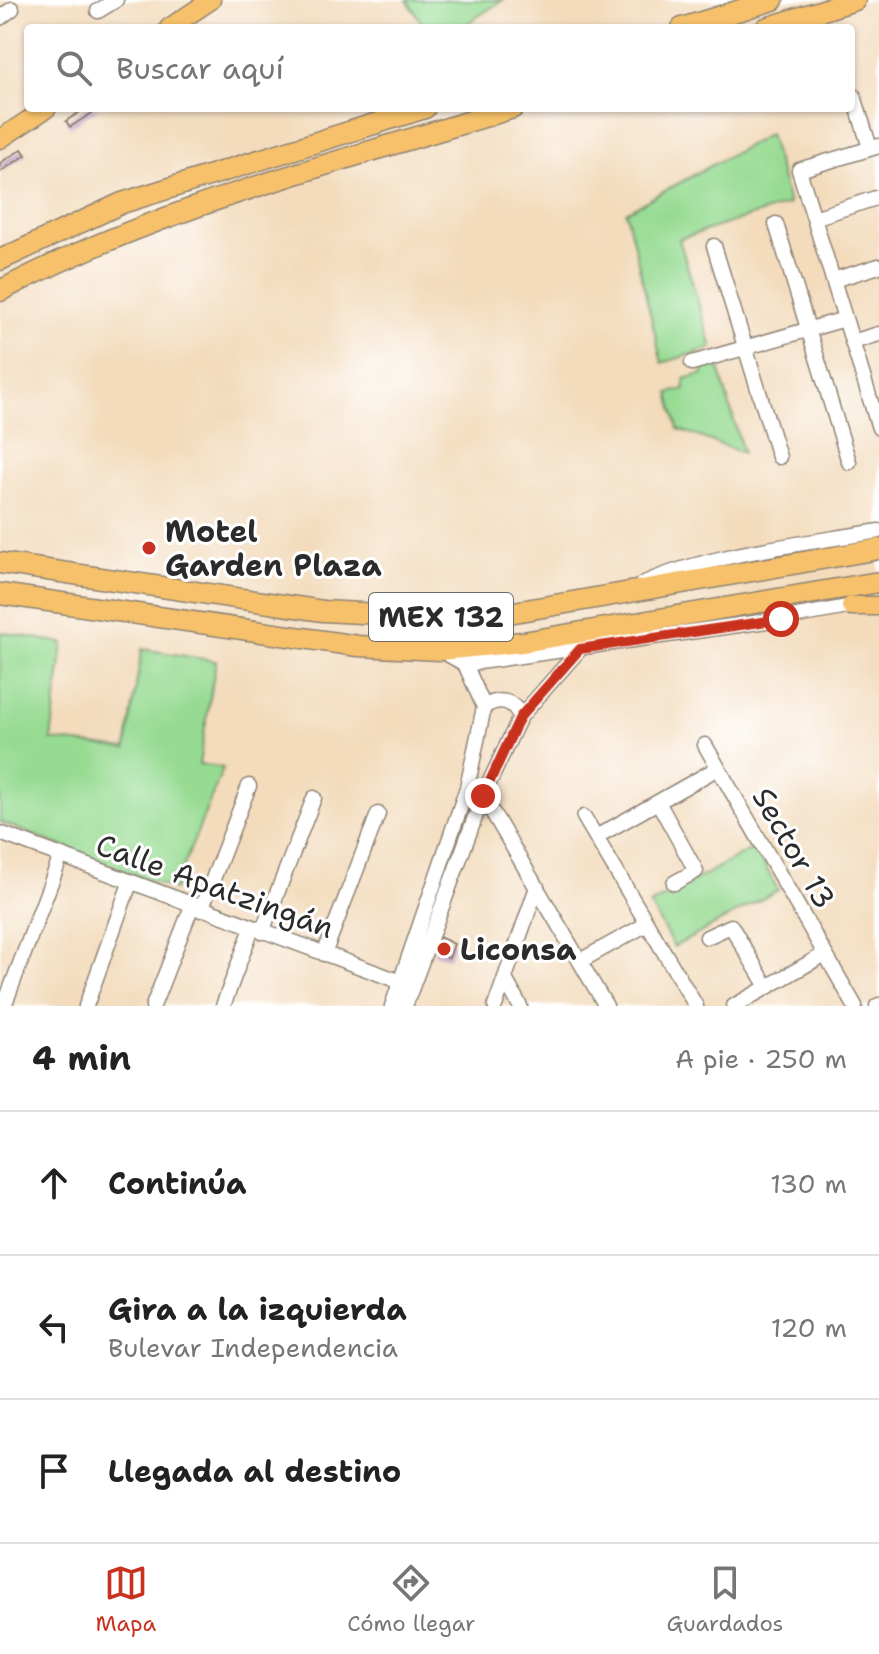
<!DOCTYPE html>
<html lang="es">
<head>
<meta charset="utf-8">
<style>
  :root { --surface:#fff; --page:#f6f6f6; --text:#222; --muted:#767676; --line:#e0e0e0; --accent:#c8321e }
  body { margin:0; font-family:"Shantell Sans",sans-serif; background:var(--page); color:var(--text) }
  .stop { position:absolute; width:24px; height:24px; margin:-18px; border:6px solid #c8321e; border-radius:50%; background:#fff }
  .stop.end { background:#c8321e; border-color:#fff; box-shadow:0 2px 8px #0008 }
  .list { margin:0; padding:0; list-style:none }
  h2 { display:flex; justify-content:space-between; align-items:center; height:104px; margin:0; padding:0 32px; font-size:34px }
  h2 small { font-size:26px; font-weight:400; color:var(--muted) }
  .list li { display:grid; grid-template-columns:52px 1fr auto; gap:24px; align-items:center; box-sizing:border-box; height:144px; padding:0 32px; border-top:2px solid var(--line) }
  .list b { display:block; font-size:30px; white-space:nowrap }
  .list p { margin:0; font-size:26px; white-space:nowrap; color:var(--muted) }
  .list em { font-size:26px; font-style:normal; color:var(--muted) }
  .icon { flex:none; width:44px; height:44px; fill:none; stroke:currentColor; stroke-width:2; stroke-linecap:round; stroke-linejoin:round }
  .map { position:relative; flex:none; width:879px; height:1006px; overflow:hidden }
  .search { position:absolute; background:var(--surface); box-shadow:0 2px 6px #0004; left:24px; right:24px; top:24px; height:88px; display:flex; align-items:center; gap:20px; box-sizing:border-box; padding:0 28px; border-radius:8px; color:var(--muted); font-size:30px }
  .sheet { height:536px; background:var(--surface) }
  nav { display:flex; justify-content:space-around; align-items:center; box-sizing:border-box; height:112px; border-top:2px solid var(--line); background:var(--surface); font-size:22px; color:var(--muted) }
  nav a { display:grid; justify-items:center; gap:4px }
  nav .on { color:var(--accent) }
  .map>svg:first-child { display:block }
  .green { fill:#97db93; stroke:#61835f; stroke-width:2 }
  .building { fill:#be99c1 }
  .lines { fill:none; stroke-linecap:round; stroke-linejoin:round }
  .minor-casing { stroke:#8f8374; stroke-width:17 }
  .major-casing { stroke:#8f8374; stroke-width:21 }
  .highway-casing { stroke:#8f8374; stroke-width:23 }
  .minor { stroke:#fff; stroke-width:14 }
  .major { stroke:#f6c16b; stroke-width:18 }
  .highway { stroke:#f6c16b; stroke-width:20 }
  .route { stroke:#c8321e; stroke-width:10 }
  .poi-dot { fill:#c8321e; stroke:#fff; stroke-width:3 }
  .labels { text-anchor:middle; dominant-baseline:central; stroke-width:6; stroke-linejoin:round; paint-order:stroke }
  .shield { fill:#fff; stroke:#6b6b6b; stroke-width:2 }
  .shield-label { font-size:28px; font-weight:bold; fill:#2b2b2b }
  .poi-label { font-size:30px; font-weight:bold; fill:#2b2b2b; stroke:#fff; text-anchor:start }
  .street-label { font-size:30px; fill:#2b2b2b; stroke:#fff }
</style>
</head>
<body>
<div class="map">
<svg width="879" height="1006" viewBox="0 0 879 1006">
  <rect width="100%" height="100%" fill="#fff"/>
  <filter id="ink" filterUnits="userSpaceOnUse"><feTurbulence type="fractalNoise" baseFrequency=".0125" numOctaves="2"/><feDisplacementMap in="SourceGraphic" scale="16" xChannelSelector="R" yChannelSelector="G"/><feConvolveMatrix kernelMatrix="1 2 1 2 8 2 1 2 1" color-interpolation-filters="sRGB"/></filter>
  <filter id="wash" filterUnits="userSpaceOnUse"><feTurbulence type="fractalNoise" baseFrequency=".006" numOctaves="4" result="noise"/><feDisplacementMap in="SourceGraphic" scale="32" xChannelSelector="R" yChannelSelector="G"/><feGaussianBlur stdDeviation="1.8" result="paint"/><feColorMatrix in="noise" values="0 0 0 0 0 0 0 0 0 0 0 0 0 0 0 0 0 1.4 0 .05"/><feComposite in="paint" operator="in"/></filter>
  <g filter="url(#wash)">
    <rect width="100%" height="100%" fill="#f3dbbc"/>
    <!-- green -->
    <path class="green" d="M407,0H503L460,28H425Z
      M769,134L789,204L679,239L712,348L662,363L626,212Z
      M718,364L743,453L678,429L669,393L685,389L684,379L703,374V369Z
      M0,632L63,643L51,740L126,749L142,649L216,661L199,764L223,768L174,890L0,822Z
      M755,847L778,890L674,947L650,905Z"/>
    <g id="blocks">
      <!-- building -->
      <path class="building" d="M86,108H100L70,127L66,121Z
        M22,149L26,155L0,172V163Z
        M439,937L454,944L449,958L434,954Z"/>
    </g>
  </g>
  <g filter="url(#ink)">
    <use href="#blocks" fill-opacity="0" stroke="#8f8374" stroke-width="2"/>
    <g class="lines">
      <!-- minor casing -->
      <g class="minor-casing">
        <path id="minor" d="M98,11L116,0
          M0,18L12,9
          M854,96L870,148
          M879,146L799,170L879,428
          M814,218L879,197
          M776,224L849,462
          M714,246L779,457
          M833,280L879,266
          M852,342L879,334
          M692,363L845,319
          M642,584C712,553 803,544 879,531
          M440,650L465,664L781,619L859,605
          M484,707C499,697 514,700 520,717
          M705,745L855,1006
          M483,796L606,1006
          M658,802L696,871L674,883
          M584,817L696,1006
          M0,833L412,986
          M596,837L718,768
          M201,910L249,786
          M262,932L314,798
          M707,937L731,926L767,987
          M324,954L378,814
          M580,961L647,924
          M505,979L520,1006
          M4,1006L61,856
          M86,1006L130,883
          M153,1006L192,906
          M223,1006L252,928
          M392,1006L467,788L484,707L465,664
          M405,1006L483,796L520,717L580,649
          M495,1006L537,887
          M734,1006L825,954
          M877,1006L879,1005"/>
      </g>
      <!-- major casing -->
      <g class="major-casing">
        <path id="major" d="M169,28L211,0
          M0,139L47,108
          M851,606H879"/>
      </g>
      <!-- highway casing -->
      <g class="highway-casing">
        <path id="highway" d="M682,28L773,0
          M766,28L855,0
          M0,260L122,203L425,108
          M0,291C161,206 340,162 513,108
          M0,563L323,611L474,619L879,549
          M0,594L358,646L440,650L523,642L879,582"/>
      </g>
      <!-- minor -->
      <use href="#minor" class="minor"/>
      <!-- major -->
      <use href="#major" class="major"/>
      <!-- highway -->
      <use href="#highway" class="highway"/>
    </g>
  </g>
  <g class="lines" filter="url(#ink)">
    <!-- route -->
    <path class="route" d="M483,796L520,717L580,649L781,619"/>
  </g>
  <!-- markers -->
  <g class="poi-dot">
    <circle cx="149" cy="548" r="8"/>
    <circle cx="444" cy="949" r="8"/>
  </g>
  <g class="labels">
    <!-- shield labels -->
    <rect class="shield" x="369" y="593" width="144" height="48" rx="6"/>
    <g class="shield-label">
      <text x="441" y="617">MEX 132</text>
    </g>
    <!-- poi labels -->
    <g class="poi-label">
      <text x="165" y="531">Motel<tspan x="165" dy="34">Garden Plaza</tspan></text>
      <text x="460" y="949">Liconsa</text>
    </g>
    <!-- street labels -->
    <g class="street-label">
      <text transform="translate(794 848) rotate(60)">Sector 13</text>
      <text transform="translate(215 886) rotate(20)">Calle Apatzingán</text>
    </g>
  </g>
</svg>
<div class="stop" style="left:781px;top:619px"></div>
<div class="stop end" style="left:483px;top:796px"></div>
<div class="search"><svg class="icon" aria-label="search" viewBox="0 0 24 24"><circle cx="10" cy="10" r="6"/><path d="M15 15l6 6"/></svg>Buscar aquí</div>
</div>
<section class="sheet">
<h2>4 min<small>A pie · 250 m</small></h2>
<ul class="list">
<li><svg class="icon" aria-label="ahead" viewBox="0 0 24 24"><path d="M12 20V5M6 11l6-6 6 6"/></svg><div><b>Continúa</b></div><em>130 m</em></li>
<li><svg class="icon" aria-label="left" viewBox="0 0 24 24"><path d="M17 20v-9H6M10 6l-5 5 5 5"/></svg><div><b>Gira a la izquierda</b><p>Bulevar Independencia</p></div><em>120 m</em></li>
<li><svg class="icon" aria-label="arrive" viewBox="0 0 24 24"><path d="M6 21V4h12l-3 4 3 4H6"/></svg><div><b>Llegada al destino</b></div></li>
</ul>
</section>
<nav>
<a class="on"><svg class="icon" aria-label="map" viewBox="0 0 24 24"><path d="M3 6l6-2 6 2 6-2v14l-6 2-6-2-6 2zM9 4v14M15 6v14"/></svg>Mapa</a>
<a><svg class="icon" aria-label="directions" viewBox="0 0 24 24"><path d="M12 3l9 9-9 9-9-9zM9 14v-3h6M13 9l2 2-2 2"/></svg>Cómo llegar</a>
<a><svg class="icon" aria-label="saved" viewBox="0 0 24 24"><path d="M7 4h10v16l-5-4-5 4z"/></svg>Guardados</a>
</nav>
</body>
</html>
